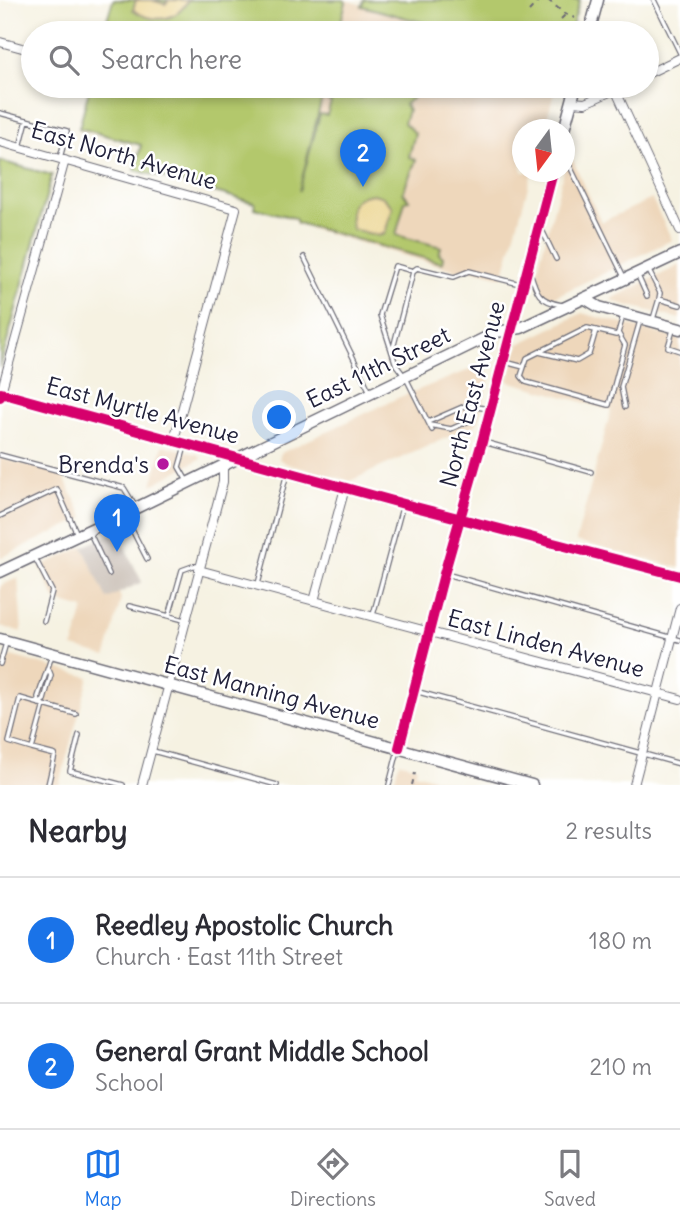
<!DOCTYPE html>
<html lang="en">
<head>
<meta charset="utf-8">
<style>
  :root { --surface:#fff; --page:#f7f7f7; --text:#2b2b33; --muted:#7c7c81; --line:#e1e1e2; --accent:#1a73e8 }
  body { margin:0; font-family:Delius,sans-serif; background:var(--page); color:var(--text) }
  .compass { position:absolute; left:512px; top:119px; width:63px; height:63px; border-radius:50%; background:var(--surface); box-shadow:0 4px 10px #0003; rotate:195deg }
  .you { position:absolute; left:280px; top:418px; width:24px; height:24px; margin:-18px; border:5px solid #fff; border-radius:50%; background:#1a73e8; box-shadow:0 0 0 10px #1a73e833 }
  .badge { display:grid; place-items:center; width:46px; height:46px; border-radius:50%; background:var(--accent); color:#fff; font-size:23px; font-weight:700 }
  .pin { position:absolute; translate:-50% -58px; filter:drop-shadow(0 2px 4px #0008) }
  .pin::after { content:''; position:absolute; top:37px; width:24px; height:21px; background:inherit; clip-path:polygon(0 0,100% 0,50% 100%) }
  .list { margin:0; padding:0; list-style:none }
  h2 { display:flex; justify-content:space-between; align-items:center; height:91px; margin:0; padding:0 28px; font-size:30px }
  h2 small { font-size:23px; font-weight:400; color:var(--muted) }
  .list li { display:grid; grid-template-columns:46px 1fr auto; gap:21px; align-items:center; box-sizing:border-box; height:126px; padding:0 28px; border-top:2px solid var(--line) }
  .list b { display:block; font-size:26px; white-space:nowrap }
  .list p { margin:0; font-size:23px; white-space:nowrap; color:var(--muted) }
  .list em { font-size:23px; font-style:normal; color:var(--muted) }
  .icon { flex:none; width:38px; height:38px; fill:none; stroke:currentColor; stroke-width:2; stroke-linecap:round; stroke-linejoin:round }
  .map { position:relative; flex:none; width:680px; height:785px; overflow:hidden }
  .search { position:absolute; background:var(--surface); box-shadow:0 4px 10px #0003; left:21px; right:21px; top:21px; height:77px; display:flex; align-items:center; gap:18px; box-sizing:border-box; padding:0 24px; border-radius:38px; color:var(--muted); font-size:26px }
  .sheet { height:343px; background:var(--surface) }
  nav { display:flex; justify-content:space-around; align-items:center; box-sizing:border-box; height:98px; border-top:2px solid var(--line); background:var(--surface); font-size:19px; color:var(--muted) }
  nav a { display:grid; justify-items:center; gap:4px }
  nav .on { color:var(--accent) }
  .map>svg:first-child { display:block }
  .built { fill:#eed7bb }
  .industrial { fill:#ccc2b9 }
  .green { fill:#b3c86c; stroke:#6a7554; stroke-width:2 }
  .sand { fill:#eeda9e; stroke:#887e6c; stroke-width:2 }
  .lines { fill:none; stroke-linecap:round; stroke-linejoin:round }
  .lane-casing { stroke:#6c6b75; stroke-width:6 }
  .street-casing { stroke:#6c6b75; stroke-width:10 }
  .secondary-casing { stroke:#6c6b75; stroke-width:13 }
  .path { stroke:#6c6b75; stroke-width:2; stroke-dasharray:5 5; stroke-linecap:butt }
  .lane { stroke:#fff; stroke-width:3.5 }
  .street { stroke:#fff; stroke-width:8 }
  .secondary { stroke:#fff; stroke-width:10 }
  .cycleway-casing { stroke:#fff; stroke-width:15 }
  .cycleway { stroke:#d6006c; stroke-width:10 }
  .poi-dot { fill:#b5179e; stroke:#fff; stroke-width:2.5 }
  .labels { text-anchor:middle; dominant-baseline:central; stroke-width:5; stroke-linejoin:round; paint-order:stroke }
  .street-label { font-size:23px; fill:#22223b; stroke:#fff }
  .poi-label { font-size:23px; fill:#22223b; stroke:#fff; text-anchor:end }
</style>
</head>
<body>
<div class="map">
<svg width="680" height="785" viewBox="0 0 680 785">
  <rect width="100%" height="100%" fill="#fff"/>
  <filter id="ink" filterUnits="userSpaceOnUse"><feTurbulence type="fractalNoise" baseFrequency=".0143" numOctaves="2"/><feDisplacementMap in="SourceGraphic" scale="14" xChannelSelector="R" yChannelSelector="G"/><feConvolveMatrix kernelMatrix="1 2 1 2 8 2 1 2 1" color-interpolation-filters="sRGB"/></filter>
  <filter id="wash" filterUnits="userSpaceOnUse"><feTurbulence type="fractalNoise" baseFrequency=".00686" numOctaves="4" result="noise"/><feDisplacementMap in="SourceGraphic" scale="28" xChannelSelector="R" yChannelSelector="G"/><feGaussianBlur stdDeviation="1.57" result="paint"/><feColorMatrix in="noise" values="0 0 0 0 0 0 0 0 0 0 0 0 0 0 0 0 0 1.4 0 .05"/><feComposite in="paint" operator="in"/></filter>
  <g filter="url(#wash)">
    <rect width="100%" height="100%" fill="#f6f2e2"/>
    <!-- built -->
    <path class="built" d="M113,0H345L462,33H104Z
      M90,86H556L544,129L522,130V172H532L503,277L468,268L459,271L367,245L296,224L294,219L254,208L255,203L134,170L140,145L78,130Z
      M569,152L601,222L652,199L672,240L554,297H549L540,288L538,268Z
      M680,265V319L615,302L611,299Z
      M582,313L680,339V568L576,541L611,410L508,381L519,344Z
      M477,367L486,370L489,379L477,424L350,481L287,464L279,459L281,453L400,397Z
      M163,445L199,455L202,458L152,485Z
      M0,458L62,474L84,518L0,558Z
      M83,547L107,598L119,593L121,599L106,656L73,647L84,609L56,601L40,567Z
      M18,578L22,632L0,626V586Z
      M11,656L89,677L59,785L0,783V658L7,660Z
      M399,762L417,767L415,773L459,785H393Z"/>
    <!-- industrial -->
    <path class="industrial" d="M117,531L142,582L107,599L83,547Z"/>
    <!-- green -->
    <path class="green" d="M113,0H344L346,2L338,33H103Z
      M364,0H580L570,33H462L362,6Z
      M90,86H325L299,191L320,114L327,115L331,102L324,99L327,86H338L341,90L359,98L370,94L377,86H411L414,92L412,99L405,104L408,110L404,123L415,133L409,157L416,160L403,192L409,200L405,201L396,235L441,247L439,254L443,257L442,263L297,223L295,218L254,208L255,203L135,170L141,145L79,128Z
      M0,161L52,175L0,368Z"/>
    <!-- sand -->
    <path class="sand" d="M136,0H152L165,4L169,0H188C176,23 152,23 133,10Z
      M338,86H377C367,102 349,100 338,86Z
      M374,194L383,197L393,207L385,233L379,236L352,229C349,209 349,196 374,194Z"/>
  </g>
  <g filter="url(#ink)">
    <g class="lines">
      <!-- lane casing -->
      <g class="lane-casing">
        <path id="lane" d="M654,0L680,53
          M0,113L67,131L60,158
          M20,147L27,120
          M564,154L624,277
          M542,230L556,259
          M304,257L369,390
          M648,269L660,293L659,299
          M530,271C536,292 538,301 562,305
          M638,276L647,296
          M653,319L659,299L680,305
          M673,330L668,347L680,351
          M392,352L413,272
          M539,352L577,361L589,354L596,330
          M505,362L524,367L527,358L587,328L616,335L618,333L623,316
          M524,367L521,376L526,382L609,405L625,345L618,333
          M625,407L621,387L640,321
          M428,422L467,405L488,409
          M430,425L451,429L469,421L474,405
          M432,430L406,378L396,365L380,315L395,266L413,271L417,268L454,277L469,271L520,284
          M484,442L591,472
          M185,446L179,467L187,481
          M0,455L124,488L135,506
          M124,514L147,559
          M0,516L57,489L77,534
          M89,531L109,574
          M35,558L52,591L44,621
          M446,574L680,640
          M258,584L287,473
          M129,606L169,616
          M373,615L403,504
          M184,620L169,616L182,570L193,566H200
          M0,664L6,643
          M49,670L51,675L44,700L39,704L38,697L52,655
          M415,691L680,764
          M44,705L20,698L9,742L32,749L44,705L76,714
          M79,735L70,771L123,785
          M32,749L55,755L48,785
          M153,751L277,785
          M389,785L398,750"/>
      </g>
      <!-- street casing -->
      <g class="street-casing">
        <path id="street" d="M0,42L33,51
          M647,74L680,58
          M615,89L680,230
          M572,102L585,103L623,86
          M0,142L236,209L174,440
          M1,393L404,504L680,576
          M0,396L65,160
          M199,570L680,699
          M314,601L345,488
          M142,785L223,482V466
          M634,785L680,608"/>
      </g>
      <!-- secondary casing -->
      <g class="secondary-casing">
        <path id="secondary" d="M589,33L598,0
          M564,130L576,86
          M584,298L599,307L680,329
          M0,572L136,508L497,332L521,328L680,253
          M0,639L532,785
          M399,748L444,574L482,442L553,172"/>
      </g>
      <!-- path -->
      <path class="path" d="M548,0L565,14L575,18
        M529,11L539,0
        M561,19L565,15
        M412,785L415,773"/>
      <!-- lane -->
      <use href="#lane" class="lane"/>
      <!-- street -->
      <use href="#street" class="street"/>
      <!-- secondary -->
      <use href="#secondary" class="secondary"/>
      <!-- cycleway casing -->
      <g class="cycleway-casing">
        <path id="cycleway" d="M0,397L1,393L404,504L680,576
          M399,748L444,574L482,442L553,172"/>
      </g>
      <!-- cycleway -->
      <use href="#cycleway" class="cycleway"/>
    </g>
  </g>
  <!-- markers -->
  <circle class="poi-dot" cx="163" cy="464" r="7"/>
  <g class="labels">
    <!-- street labels -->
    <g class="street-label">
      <text transform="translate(124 155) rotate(16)">East North Avenue</text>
      <text transform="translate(378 367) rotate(-26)">East 11th Street</text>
      <text transform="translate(472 394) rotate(-75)">North East Avenue</text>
      <text transform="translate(143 410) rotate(15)">East Myrtle Avenue</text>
      <text transform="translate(546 643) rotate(15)">East Linden Avenue</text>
      <text transform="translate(272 692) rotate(15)">East Manning Avenue</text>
    </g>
    <!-- poi labels -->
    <g class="poi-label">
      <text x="149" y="464">Brenda's</text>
    </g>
  </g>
</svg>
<svg class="compass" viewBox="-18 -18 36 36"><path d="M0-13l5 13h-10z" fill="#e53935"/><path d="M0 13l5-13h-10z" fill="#7c7c81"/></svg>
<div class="you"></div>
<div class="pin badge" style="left:117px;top:552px">1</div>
<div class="pin badge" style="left:363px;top:187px">2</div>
<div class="search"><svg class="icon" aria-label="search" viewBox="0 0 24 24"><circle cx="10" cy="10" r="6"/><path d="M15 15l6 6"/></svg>Search here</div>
</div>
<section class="sheet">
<h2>Nearby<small>2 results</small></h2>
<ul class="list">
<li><span class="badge">1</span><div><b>Reedley Apostolic Church</b><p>Church · East 11th Street</p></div><em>180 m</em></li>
<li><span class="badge">2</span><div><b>General Grant Middle School</b><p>School</p></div><em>210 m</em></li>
</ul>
</section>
<nav>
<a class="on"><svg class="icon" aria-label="map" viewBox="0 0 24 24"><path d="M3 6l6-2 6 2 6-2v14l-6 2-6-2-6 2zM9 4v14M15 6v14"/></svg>Map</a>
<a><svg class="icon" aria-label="directions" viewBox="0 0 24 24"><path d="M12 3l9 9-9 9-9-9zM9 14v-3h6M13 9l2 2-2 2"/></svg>Directions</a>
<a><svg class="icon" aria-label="saved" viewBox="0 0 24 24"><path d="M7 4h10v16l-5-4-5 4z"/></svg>Saved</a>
</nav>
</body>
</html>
